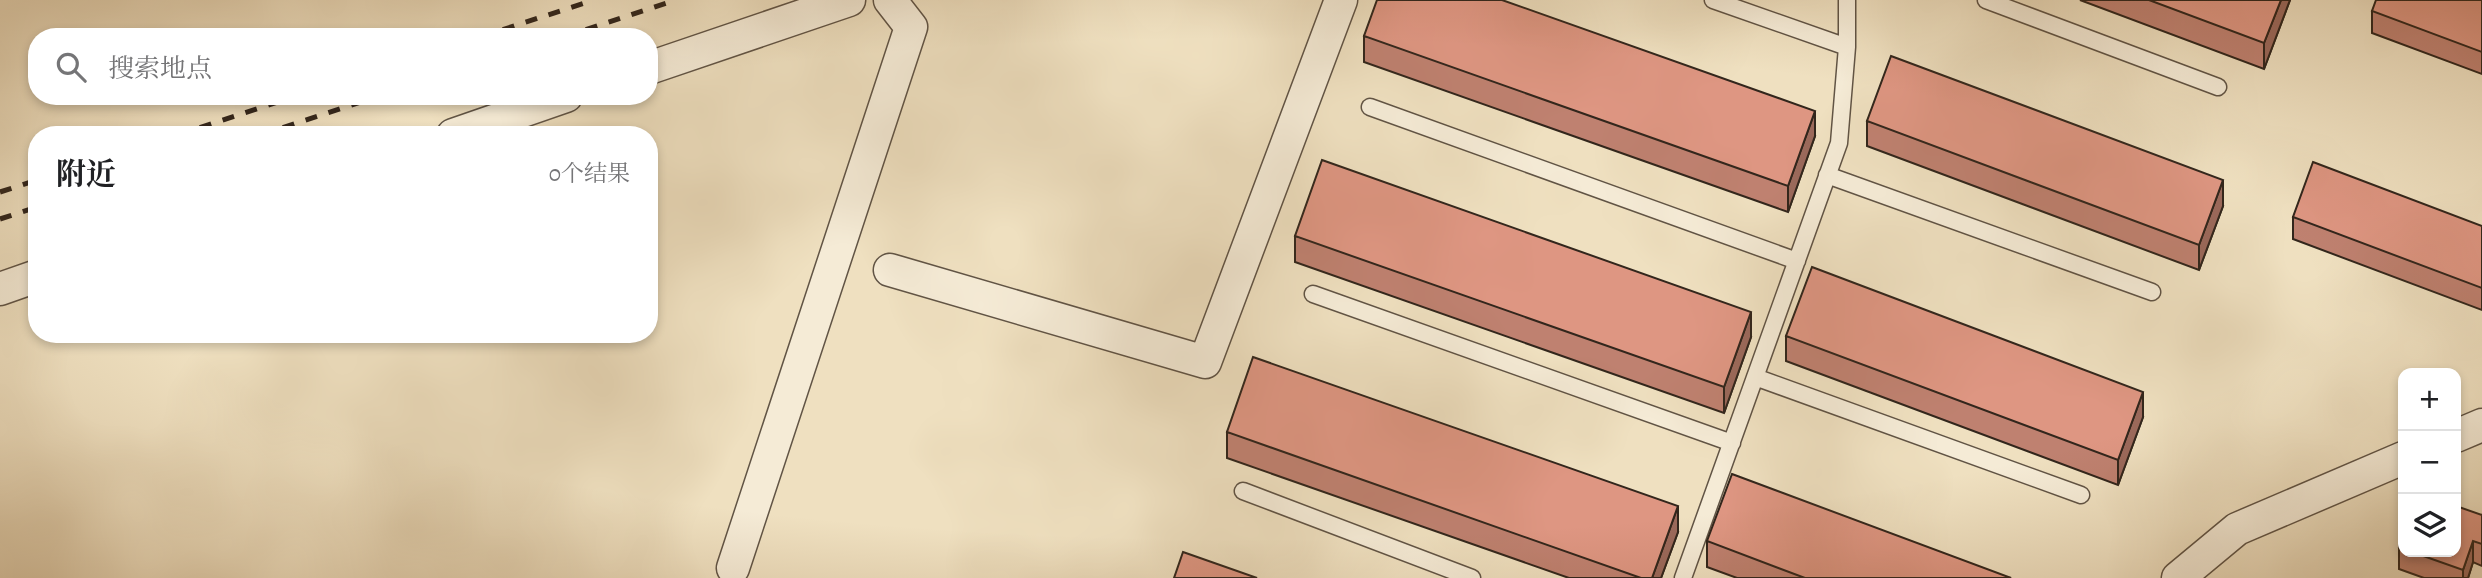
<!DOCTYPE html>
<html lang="zh">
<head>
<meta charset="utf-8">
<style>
  :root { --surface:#fff; --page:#f2f2f2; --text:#202124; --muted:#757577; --line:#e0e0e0 }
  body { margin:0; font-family:Alegreya,"Noto Serif SC",serif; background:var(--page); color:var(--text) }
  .controls { position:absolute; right:21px; bottom:21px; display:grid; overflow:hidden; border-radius:14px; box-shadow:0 4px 10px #0003 }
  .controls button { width:63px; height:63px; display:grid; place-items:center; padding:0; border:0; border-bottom:2px solid var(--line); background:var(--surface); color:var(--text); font:35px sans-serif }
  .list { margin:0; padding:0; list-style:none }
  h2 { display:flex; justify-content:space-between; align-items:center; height:91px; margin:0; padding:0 28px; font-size:30px }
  h2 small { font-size:23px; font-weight:400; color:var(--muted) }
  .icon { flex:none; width:38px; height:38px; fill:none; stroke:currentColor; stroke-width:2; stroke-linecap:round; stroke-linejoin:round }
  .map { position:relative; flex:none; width:2482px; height:578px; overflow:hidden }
  .search { position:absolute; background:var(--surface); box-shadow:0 4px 10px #0003; left:28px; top:28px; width:630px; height:77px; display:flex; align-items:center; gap:18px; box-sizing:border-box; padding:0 24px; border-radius:28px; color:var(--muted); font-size:26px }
  .panel { position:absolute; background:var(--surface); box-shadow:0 4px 10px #0003; left:28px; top:126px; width:630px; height:217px; border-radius:28px }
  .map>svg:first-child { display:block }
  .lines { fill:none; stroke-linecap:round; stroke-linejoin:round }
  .lane-casing { stroke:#615445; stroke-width:19 }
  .street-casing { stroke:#615445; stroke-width:35 }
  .lane { stroke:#f5ebd6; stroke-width:16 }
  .street { stroke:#f5ebd6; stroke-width:32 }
  .rail { stroke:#32261c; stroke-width:5; stroke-dasharray:12 12; stroke-linecap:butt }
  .wall { fill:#bf8170; stroke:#32261c; stroke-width:2 }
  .shaded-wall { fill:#9b695b; stroke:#32261c; stroke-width:2 }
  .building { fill:#de9682; stroke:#32261c; stroke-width:2 }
</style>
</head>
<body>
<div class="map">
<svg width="2482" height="578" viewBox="0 0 2482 578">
  <rect width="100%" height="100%" fill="#efe0c0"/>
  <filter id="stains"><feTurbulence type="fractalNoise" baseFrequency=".00286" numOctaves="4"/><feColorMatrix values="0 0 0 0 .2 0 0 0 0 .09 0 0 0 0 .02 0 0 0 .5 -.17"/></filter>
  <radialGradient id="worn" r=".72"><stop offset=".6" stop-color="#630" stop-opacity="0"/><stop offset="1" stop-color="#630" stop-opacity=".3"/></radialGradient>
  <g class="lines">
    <!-- lane casing -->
    <g class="lane-casing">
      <path id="lane" d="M1713,0L1847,47
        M1986,0L2218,87
        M1370,107L1797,261
        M1827,175L2152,292
        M1313,294L1732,443
        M1755,377L2081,495
        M1243,491L1472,578
        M1683,578L1839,143L1847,47V0"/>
    </g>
    <!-- street casing -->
    <g class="street-casing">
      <path id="street" d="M649,68L849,0
        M453,135L566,96
        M890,270L1205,362L1341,0
        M0,289L37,276
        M2456,436L2482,425
        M733,568L911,27L890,0
        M2178,578L2237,529L2403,458"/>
    </g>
    <!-- lane -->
    <use href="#lane" class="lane"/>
    <!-- street -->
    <use href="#street" class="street"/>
    <!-- rail -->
    <path class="rail" d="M480,37L594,0
      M563,37L676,0
      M177,135L296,96
      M260,135L379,96
      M0,192L37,180
      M0,219L37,207"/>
  </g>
  <!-- wall -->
  <path class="wall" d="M2080,0H2290L2264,69Z
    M2482,0V74L2372,33V11Z
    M1364,36L1815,136L1788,212L1364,62Z
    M1867,121L2223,206L2199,270L1867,146Z
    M2293,217L2482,226V310L2293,239Z
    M1295,236L1751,337L1724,413L1295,262Z
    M1786,336L2143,417L2118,485L1786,361Z
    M1227,432L1678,532L1661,578H1569L1227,458Z
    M2482,515V566L2473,562L2468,578H2424L2399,569V547L2403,535V552H2456Z
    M1707,541L2011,578H1737L1707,567Z"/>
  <!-- shaded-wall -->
  <path class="shaded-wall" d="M2281,0H2290L2264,69V43Z
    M1815,111V136L1788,212V186Z
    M2223,180V206L2199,270V245Z
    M1751,312V337L1724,413V387Z
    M2143,392V417L2118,485V460Z
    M1678,506V532L1661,578H1652Z
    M2473,541V562L2468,578H2463V570Z"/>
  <!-- building -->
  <path class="building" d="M1377,0H1502L1815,111L1788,186L1364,36Z
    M2149,0H2281L2264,43Z
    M2376,0H2482V52L2372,11Z
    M1891,56L2223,180L2199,245L1867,121Z
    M1322,160L1751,312L1724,387L1295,236Z
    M2313,162L2482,226V288L2293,217Z
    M1812,267L2143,392L2118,460L1786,336Z
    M1253,357L1678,506L1652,578H1641L1227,432Z
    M1732,474L2011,578H1805L1707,541Z
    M2456,506L2482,515V544L2473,541L2463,570L2412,552H2456Z
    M2403,535V549L2399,547Z
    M1183,552L1257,578H1174Z"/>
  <rect width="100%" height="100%" filter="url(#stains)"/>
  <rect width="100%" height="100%" fill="url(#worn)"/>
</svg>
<div class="controls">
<button>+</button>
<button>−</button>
<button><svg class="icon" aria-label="layers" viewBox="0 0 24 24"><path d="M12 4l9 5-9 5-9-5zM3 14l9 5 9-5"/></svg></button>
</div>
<div class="search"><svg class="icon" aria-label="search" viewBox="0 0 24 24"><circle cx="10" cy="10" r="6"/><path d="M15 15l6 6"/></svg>搜索地点</div>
<section class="panel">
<h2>附近<small>0个结果</small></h2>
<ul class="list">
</ul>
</section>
</div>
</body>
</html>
